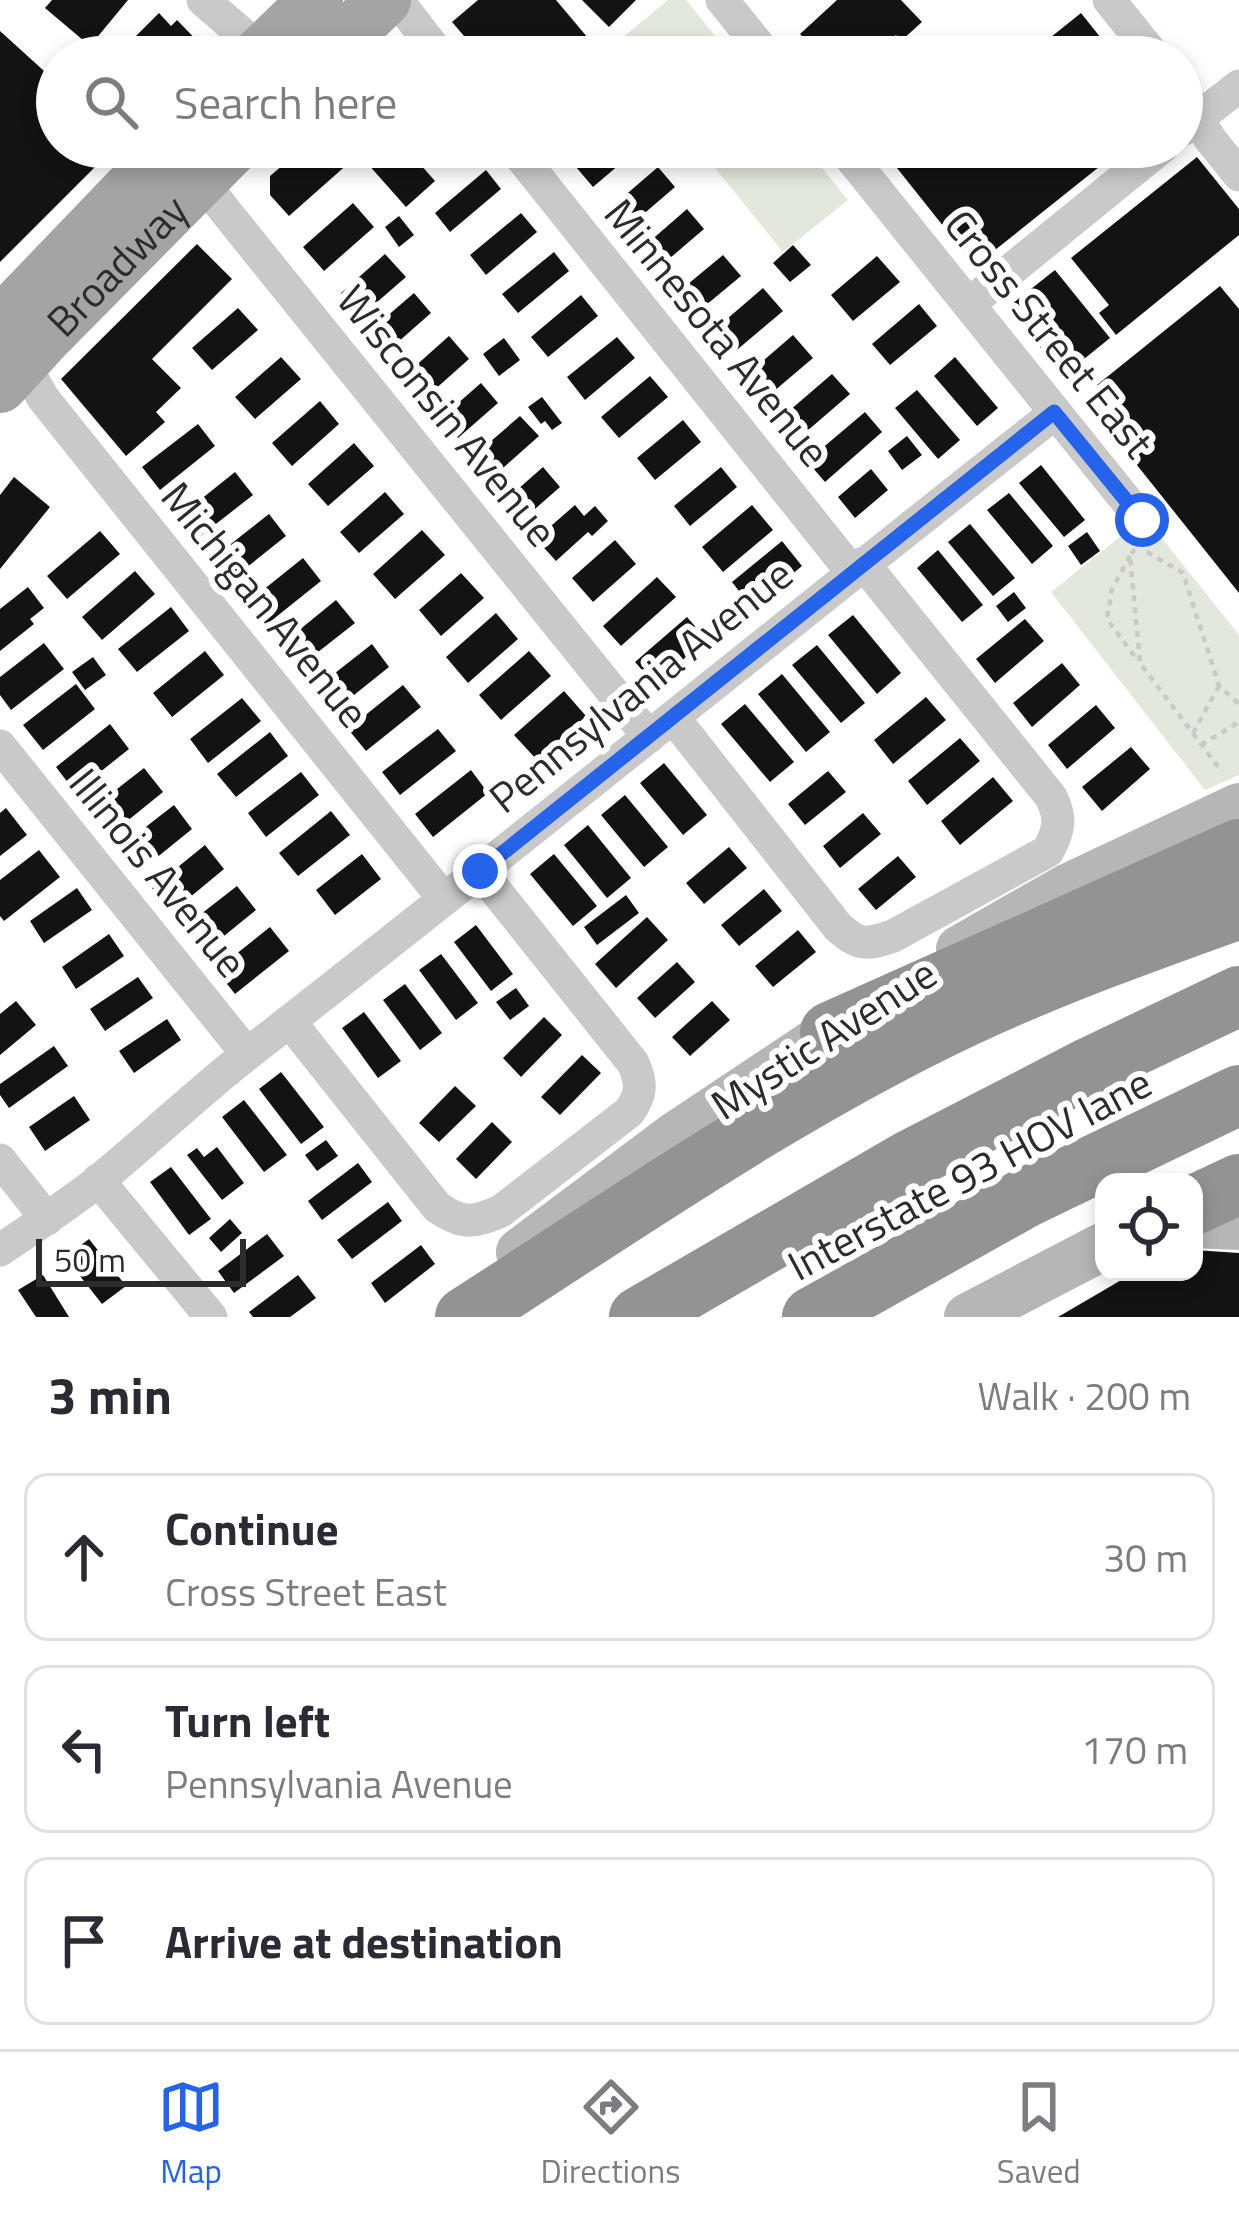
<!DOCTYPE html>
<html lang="en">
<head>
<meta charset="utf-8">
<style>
  :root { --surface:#fff; --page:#f2f2f3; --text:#2b2b33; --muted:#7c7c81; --line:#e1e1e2; --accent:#2563eb }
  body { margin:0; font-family:"Titillium Web",sans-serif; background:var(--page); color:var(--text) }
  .controls { position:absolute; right:36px; bottom:36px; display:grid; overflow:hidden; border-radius:24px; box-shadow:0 6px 18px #0003 }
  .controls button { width:108px; height:108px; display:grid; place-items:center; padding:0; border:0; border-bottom:3px solid var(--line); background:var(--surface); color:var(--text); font:60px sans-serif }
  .scale { position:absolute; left:36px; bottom:30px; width:210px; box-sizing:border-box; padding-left:12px; border:6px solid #2c2c2c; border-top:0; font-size:33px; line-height:42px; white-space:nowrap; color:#2c2c2c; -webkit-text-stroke:9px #fff; paint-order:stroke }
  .stop { position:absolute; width:36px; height:36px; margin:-27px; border:9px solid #2563eb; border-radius:50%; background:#fff }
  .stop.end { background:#2563eb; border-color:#fff; box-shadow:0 3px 12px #0008 }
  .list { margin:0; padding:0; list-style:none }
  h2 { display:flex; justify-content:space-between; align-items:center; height:156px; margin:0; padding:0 48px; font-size:51px }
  h2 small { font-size:39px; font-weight:400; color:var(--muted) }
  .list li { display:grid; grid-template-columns:78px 1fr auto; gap:36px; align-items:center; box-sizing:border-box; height:168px; margin:0 24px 24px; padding:0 24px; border:3px solid var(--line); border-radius:24px }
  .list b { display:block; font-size:45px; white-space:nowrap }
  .list p { margin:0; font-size:39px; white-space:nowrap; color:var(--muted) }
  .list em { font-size:39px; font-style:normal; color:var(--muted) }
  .icon { flex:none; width:66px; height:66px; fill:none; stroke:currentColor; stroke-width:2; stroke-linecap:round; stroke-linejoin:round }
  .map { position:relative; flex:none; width:1239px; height:1317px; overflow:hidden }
  .search { position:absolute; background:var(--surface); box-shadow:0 6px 18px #0003; left:36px; right:36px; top:36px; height:132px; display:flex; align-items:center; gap:30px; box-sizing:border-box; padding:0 42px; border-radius:66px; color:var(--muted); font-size:45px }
  .sheet { height:732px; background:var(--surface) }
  nav { display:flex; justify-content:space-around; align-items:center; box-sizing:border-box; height:168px; border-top:3px solid var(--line); background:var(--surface); font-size:33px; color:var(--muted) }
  nav a { display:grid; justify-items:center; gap:6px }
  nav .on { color:var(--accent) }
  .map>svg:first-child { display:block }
  .green { fill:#e2e8db }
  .building { fill:#131313 }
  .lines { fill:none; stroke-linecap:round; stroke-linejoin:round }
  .path { stroke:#c9c9c9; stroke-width:4.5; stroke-dasharray:6 6; stroke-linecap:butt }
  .minor { stroke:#c9c9c9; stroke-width:33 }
  .secondary { stroke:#b6b6b6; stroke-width:48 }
  .primary { stroke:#a4a4a4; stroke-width:54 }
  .motorway { stroke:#939393; stroke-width:60 }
  .route { stroke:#2563eb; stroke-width:15 }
  .labels { text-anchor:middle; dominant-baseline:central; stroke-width:12; stroke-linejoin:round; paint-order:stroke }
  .street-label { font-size:42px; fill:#2c2c2c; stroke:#fff }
</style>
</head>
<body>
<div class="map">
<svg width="1239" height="1317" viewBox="0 0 1239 1317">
  <rect width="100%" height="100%" fill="#fff"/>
  <!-- green -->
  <path class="green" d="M668,0H686L732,57H625L615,44Z
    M698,147H805L848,200L783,252Z
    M1145,517L1239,635V775L1205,790L1051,592Z"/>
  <!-- building -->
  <path class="building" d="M52,0H128L90,46L45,8Z
    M478,0H556L604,57H482L452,22Z
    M582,0H636L609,27Z
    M837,0H901L922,22L901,41L896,35L872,57H821L800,34Z
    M159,13L171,26L177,20L209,53L205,57H115Z
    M1081,13L1116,57H1026Z
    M0,31L54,80L57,77V147H115L0,262Z
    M304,147H405L435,181L406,207L359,154L289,216L270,195V176Z
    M600,147H640L593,187L576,167Z
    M914,147H1124L975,266L893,163Z
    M1197,157L1239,209V235L1116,335L1099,313L1109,305L1071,258Z
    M658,167L675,187L625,230L608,210Z
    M486,170L501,189L450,232L435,213Z
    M353,203L374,227L324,271L303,247Z
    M687,209L704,229L649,276L633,256Z
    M521,213L537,232L486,275L470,255Z
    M399,216L414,235L399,247L385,227Z
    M197,244L232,279L152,359L181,388L156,412L165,422L126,456L61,379Z
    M793,245L811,265L790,282L773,263Z
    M554,252L569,271L518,313L502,294Z
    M385,254L406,277L361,316L341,293Z
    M723,255L741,276L694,315L676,294Z
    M877,256L900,282L853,321L831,295Z
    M1055,270L1110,338L1063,376L1008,307Z
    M1220,286L1239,309V593L1109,430L1124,419L1097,385Z
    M763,288L783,311L725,360L706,337Z
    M414,293L431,313L389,350L371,330Z
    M581,295L598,316L548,357L531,337Z
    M919,304L937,326L890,365L872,344Z
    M238,308L258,330L212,370L192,348Z
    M793,335L813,358L761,402L742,379Z
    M449,336L469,359L423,400L403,377Z
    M617,337L635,358L585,400L567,377Z
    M504,338L520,360L499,376L483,354Z
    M281,357L301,379L255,419L235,397Z
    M955,357L998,408L977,426L934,376Z
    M832,374L850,394L792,444L775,423Z
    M650,376L668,397L619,438L601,417Z
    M481,383L498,403L458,438L441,418Z
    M917,390L960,440L938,459L895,408Z
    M542,397L562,423L552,430L545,421L541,424L528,407Z
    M320,401L339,424L292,466L272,443Z
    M865,412L882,432L825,482L807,461Z
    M520,416L539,436L495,475L476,454Z
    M683,420L701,442L655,480L637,458Z
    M198,424L215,446L160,490L142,467Z
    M907,436L922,455L902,470L888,451Z
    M354,443L374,466L328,506L308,484Z
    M1041,465L1085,520L1064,537L1019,483Z
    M543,467L560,487L527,516L509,497Z
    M721,467L737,487L690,526L674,506Z
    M871,469L888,490L855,518L838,497Z
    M235,472L253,495L198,538L180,516Z
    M14,477L50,507L0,569V495Z
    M385,492L404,514L359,553L340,532Z
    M1009,493L1053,546L1032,564L987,510Z
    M575,505L584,516L595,506L608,521L592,536L588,532L556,561L536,539Z
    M752,505L773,530L723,572L702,547Z
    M269,514L286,536L231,580L213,558Z
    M970,524L1015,578L993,596L948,542Z
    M422,530L445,555L395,599L373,574Z
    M100,531L120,554L67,599L47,576Z
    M1087,532L1100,551L1081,565L1068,546Z
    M615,540L636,564L593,602L572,578Z
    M782,541L802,566L752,608L732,582Z
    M938,550L983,605L962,622L917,568Z
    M303,558L321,581L266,625L248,602Z
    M135,571L155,594L102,640L82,617Z
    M461,573L484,598L441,636L419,610Z
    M657,577L676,597L621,646L603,626Z
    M28,587L44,608L30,619L34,624L0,651V609Z
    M1014,592L1026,608L1008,622L996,606Z
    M336,600L355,623L299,667L282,644Z
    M171,607L189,631L137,672L118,649Z
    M496,613L518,639L468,683L446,657Z
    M853,615L901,673L877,694L828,635Z
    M687,617L706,639L655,685L635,662Z
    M1025,619L1044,641L995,683L976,659Z
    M44,643L64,669L11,710L0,695V677Z
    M372,644L389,667L334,711L316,688Z
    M817,645L865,703L841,723L792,665Z
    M205,651L224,675L172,717L153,693Z
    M529,651L551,676L501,720L479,695Z
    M93,657L106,675L85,690L72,672Z
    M1062,663L1080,685L1032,727L1013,703Z
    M782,674L830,732L806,752L758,694Z
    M76,684L95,709L43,750L23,725Z
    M403,685L421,707L366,751L348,729Z
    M564,691L586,716L537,760L514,735Z
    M926,697L946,720L893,764L874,740Z
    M242,698L261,721L208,763L190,739Z
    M745,704L794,762L770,782L721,724Z
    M1096,705L1115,728L1067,769L1048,745Z
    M110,724L129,749L75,792L56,767Z
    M438,729L456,751L400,795L382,772Z
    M270,732L288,756L236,797L217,774Z
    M960,738L980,761L927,805L908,781Z
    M1131,747L1150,769L1102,811L1082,787Z
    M664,763L707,815L683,835L640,783Z
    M144,768L163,792L110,835L90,810Z
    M471,770L488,793L433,837L415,814Z
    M828,771L846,792L805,825L788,804Z
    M301,772L319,795L266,837L248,813Z
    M993,777L1013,801L960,845L941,821Z
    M625,795L668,847L644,867L601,815Z
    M174,805L192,829L139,872L120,847Z
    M6,808L27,835L0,856V813Z
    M331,811L350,835L298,876L279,853Z
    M863,813L881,834L840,868L823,846Z
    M588,825L631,878L607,898L564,845Z
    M205,845L224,869L171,913L152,888Z
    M729,847L747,868L704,904L686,883Z
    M39,850L60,877L4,921L0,916V880Z
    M362,854L381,879L335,915L316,890Z
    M554,854L597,906L573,926L530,874Z
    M898,856L916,877L876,910L858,889Z
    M237,886L256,910L203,953L183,928Z
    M77,888L92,910L44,943L30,921Z
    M764,889L782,911L739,946L721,925Z
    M626,895L639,913L597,945L584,927Z
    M647,917L668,940L616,988L595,964Z
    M476,925L513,974L491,991L454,942Z
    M270,927L289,951L235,994L216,970Z
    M798,930L816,952L773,987L755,966Z
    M109,934L124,956L76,989L62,967Z
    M441,954L478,1003L456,1020L419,970Z
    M677,962L695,982L655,1018L637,998Z
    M138,977L153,998L105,1031L90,1009Z
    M405,984L442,1033L420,1050L383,1000Z
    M516,988L529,1006L510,1020L496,1002Z
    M16,1001L36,1025L0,1055V1014Z
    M712,1001L730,1020L690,1056L672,1037Z
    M364,1012L401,1061L378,1078L342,1028Z
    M544,1017L562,1035L521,1077L503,1058Z
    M167,1019L181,1040L134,1073L119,1051Z
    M54,1046L68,1066L9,1108L0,1095V1084Z
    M582,1055L601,1073L560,1115L541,1097Z
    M281,1072L324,1127L301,1144L259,1089Z
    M455,1086L476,1106L439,1142L419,1123Z
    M74,1096L90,1120L45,1151L29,1127Z
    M244,1100L287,1155L264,1172L222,1117Z
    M492,1122L512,1142L476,1179L456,1159Z
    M326,1140L338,1156L317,1171L305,1155Z
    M217,1147L244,1183L222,1200L187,1155L197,1148L204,1157Z
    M358,1163L372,1182L322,1220L308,1201Z
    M171,1167L211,1219L189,1235L150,1182Z
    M388,1202L402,1221L352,1259L337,1240Z
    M230,1219L242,1233L221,1252L209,1238Z
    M267,1234L284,1256L234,1293L218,1271Z
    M89,1239L126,1286L102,1304L65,1257Z
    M421,1245L435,1264L385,1303L371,1283Z
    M1194,1250L1239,1253V1317H1058L1135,1272H1194Z
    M43,1275L69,1317H36L18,1290Z
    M298,1275L316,1298L290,1317H253L249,1312Z"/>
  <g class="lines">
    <!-- path -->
    <path class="path" d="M1135,549L1130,556L1140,663L1222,772
      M1147,552L1183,573L1219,686L1239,704
      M1130,556L1112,589L1107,619L1138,661
      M1193,733L1219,686
      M1201,745L1239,722"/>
    <!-- minor -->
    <path class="minor" d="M203,0L263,52
      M397,0L441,57
      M722,0L768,57
      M1109,0L1155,57
      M1182,90L1210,139L1239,175
      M1184,129L1239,86
      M513,147L852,572
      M842,147L1142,520
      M194,168L222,207L649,737
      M969,304L1162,147
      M14,347L43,398L444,899
      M673,717L838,927C859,946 866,945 893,936L1048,851C1059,830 1062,819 1051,797L863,563
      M0,746L247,1054
      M290,1022L437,1207C463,1225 473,1223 501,1211L629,1112C642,1094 642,1083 633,1063L480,871
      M0,1160L47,1219
      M98,1180L211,1317
      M0,1250C33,1228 66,1206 97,1182C149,1140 197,1093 250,1052C520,842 786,625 1055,413"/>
    <!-- secondary -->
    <path class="secondary" d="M960,949L1067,888L1239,807
      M1194,1224L1239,1226
      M520,1252L675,1136L861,1012
      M968,1317L1104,1246"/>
    <!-- primary -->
    <g class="primary">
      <path d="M257,57L316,0"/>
      <path d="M325,57L384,0"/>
      <path d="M0,324L170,147"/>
      <path id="s1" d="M0,386L46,336L233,147"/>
    </g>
    <!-- motorway -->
    <path class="motorway" d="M830,1032L1239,849
      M1194,1205L1239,1184
      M465,1317C629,1212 790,1099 967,1016C1055,975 1147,942 1239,909
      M639,1317L908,1161L1090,1067L1239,996
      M812,1317L1025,1198L1239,1095"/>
  </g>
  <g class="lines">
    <!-- route -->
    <path class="route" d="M480,871L1054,412L1142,520"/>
  </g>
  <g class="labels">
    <!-- street labels -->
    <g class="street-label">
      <text stroke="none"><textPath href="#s1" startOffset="168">Broadway</textPath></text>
      <text transform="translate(718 332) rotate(51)">Minnesota Avenue</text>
      <text transform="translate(1050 333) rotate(51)">Cross Street East</text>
      <text transform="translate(448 415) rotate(51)">Wisconsin Avenue</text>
      <text transform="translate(266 604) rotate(51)">Michigan Avenue</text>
      <text transform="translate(640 685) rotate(-39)">Pennsylvania Avenue</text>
      <text transform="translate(159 872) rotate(51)">Illinois Avenue</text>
      <text transform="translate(823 1038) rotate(-33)">Mystic Avenue</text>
      <text transform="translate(969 1173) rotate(-28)">Interstate 93 HOV lane</text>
    </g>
  </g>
</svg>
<div class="controls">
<button><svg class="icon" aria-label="locate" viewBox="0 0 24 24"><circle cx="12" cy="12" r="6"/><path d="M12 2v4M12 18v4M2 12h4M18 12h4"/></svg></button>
</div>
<div class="scale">50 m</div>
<div class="stop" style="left:1142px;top:520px"></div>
<div class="stop end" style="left:480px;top:871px"></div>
<div class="search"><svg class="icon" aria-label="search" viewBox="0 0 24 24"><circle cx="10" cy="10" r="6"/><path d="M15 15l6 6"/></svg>Search here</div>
</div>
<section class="sheet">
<h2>3 min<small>Walk · 200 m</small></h2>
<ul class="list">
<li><svg class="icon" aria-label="ahead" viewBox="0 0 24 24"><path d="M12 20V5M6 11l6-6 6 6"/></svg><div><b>Continue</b><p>Cross Street East</p></div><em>30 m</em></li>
<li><svg class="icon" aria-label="left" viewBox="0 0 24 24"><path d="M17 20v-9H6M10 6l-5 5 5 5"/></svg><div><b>Turn left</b><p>Pennsylvania Avenue</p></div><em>170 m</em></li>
<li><svg class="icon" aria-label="arrive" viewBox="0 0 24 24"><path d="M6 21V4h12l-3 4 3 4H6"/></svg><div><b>Arrive at destination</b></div></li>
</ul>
</section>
<nav>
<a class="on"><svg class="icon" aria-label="map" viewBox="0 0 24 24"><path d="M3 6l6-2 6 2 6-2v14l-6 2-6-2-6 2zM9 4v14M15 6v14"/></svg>Map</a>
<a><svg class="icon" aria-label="directions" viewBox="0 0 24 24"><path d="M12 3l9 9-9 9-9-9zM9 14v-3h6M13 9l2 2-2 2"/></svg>Directions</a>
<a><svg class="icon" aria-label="saved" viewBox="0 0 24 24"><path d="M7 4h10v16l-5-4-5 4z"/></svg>Saved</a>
</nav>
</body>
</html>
